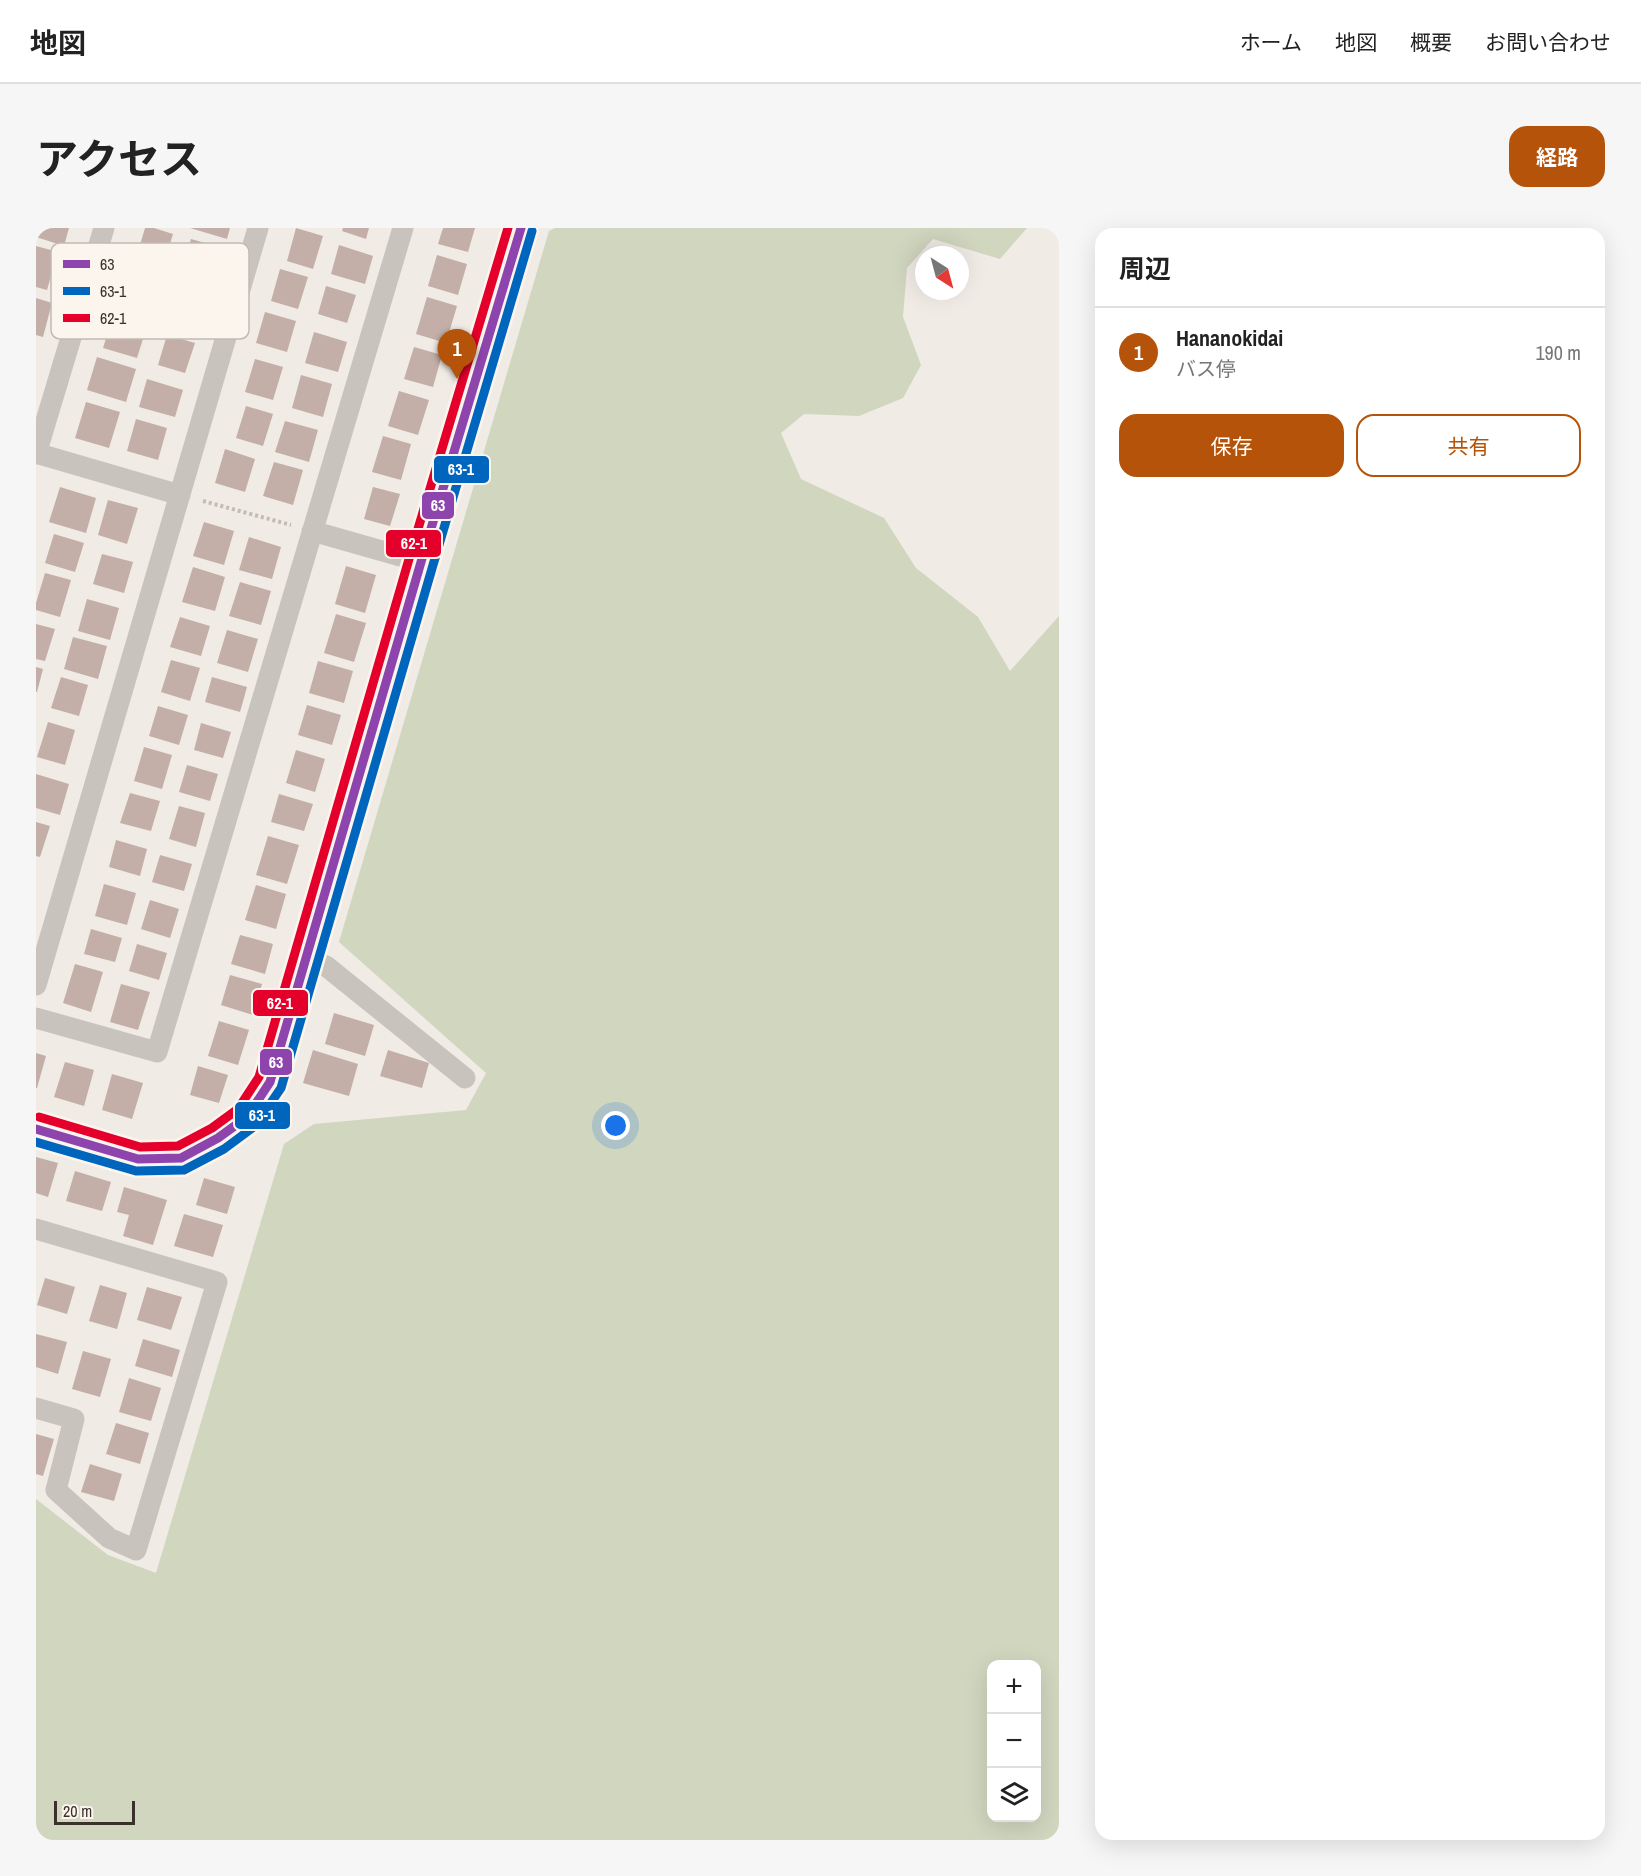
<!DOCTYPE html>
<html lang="ja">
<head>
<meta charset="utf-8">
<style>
  :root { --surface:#fff; --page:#f6f6f6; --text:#222; --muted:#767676; --line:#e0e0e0; --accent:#b45309 }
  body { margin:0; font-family:"Archivo Narrow","Noto Sans JP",sans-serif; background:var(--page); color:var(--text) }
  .controls { position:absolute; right:18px; bottom:18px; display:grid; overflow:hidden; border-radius:12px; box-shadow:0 6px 24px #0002 }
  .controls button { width:54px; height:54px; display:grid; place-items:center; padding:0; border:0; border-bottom:2px solid var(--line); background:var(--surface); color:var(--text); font:30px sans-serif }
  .compass { position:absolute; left:879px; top:18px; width:54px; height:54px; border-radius:50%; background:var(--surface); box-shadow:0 6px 24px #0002; rotate:144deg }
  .scale { position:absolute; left:18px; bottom:15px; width:81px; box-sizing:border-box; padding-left:6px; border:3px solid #3b302b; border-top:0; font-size:16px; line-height:21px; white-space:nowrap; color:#3b302b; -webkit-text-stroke:4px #fbf5ee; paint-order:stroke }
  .you { position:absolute; left:580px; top:898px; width:21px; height:21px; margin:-15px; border:4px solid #fff; border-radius:50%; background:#1a73e8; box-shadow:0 0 0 9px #1a73e833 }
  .badge { display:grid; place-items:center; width:39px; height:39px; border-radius:50%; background:var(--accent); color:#fff; font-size:20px; font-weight:700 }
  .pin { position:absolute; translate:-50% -50px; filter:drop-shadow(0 2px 3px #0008) }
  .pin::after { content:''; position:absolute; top:32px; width:21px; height:18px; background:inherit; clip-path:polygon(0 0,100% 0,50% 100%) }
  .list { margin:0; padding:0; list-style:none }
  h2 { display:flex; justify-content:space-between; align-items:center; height:78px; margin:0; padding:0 24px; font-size:26px }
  h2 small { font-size:20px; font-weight:400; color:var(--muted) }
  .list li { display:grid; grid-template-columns:39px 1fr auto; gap:18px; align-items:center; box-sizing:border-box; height:90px; padding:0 24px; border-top:2px solid var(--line) }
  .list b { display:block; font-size:22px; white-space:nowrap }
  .list p { margin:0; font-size:20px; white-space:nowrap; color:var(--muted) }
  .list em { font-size:20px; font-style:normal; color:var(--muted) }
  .actions { display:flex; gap:12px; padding:18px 24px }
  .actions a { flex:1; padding:14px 0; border:2px solid var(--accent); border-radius:18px; text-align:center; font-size:21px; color:var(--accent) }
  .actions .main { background:var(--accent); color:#fff }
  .icon { flex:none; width:33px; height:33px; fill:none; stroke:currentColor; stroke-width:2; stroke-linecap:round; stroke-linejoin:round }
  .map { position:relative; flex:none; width:1023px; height:1612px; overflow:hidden; border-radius:18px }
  header { display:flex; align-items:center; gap:36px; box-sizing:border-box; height:84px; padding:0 30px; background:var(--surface); border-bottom:2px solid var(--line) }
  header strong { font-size:28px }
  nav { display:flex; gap:33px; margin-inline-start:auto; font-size:21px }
  .intro { display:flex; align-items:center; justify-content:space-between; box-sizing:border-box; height:144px; padding:0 36px }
  h1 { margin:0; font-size:42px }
  .button { padding:15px 27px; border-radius:18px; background:var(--accent); color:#fff; font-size:21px; font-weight:700 }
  main { display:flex; gap:36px; padding:0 36px }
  aside { flex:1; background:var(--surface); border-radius:18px; box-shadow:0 6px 24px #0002 }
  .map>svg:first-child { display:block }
  .green { fill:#d1d6bf; fill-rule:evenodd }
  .building { fill:#c3afa7 }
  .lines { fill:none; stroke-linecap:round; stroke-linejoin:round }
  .path { stroke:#c2bbb6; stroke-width:4; stroke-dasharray:3 3; stroke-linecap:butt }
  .minor { stroke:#c9c3be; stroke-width:21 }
  .tertiary { stroke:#c9c3be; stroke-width:26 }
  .bus-1-casing { stroke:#fbf5ee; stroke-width:14 }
  .bus-2-casing { stroke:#fbf5ee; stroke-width:14 }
  .bus-3-casing { stroke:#fbf5ee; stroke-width:14 }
  .bus-1 { stroke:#8e44ad; stroke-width:9 }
  .bus-2 { stroke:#0065bd; stroke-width:9 }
  .bus-3 { stroke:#e4002b; stroke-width:9 }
  .key { fill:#fbf5ee; stroke:#c1bab4; stroke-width:1.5 }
  .key-label { font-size:16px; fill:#3b302b }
  .line-badge { stroke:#fbf5ee; stroke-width:2 }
  .badge-label { font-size:16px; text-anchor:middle; font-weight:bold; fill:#fff }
</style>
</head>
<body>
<header>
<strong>地図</strong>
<nav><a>ホーム</a><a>地図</a><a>概要</a><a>お問い合わせ</a></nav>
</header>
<div class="intro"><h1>アクセス</h1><a class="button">経路</a></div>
<main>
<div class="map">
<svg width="1023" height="1612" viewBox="0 0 1023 1612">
  <rect width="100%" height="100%" fill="#f0ebe5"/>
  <!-- green -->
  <path class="green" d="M519,0H991L964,31L897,11L871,40L867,89L885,137L867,170L823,188L768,186L745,205L765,251L848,290L880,340L942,389L974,443L1023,388V1612H0V1271L72,1327L120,1345L248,916L278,896L430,882L450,845L303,714L513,3ZM956,1436H1000V1590H956Z"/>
  <!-- building -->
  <path class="building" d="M0,0H33L28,18L0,9Z
    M109,0H118L137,6L126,42L99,34Z
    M154,0H194L191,11Z
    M260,0L287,8L277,41L251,33Z
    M307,0H333L330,11L306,3Z
    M407,0H439L432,24L402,16Z
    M155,11L187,20L175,59L143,49Z
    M303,17L337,28L329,56L295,46Z
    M0,18L22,24L11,62L0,59Z
    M401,27L431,36L422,67L392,58Z
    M244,41L272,49L262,81L235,73Z
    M290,58L320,67L311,95L282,86Z
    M391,69L421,78L410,115L380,106Z
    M0,70L16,75L7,109L0,107Z
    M229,84L260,93L251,124L220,115Z
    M77,88L111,98L101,130L67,120Z
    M278,104L311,114L302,144L269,135Z
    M131,107L159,115L149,145L122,137Z
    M378,119L406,127L397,159L368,151Z
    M61,129L100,141L90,174L51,162Z
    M219,131L247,139L237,172L209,164Z
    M265,147L296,156L287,189L256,180Z
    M111,151L147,162L139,189L103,179Z
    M363,163L393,172L382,207L352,198Z
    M50,174L84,184L73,220L39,210Z
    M210,178L237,186L227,218L200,210Z
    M100,191L131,200L122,232L91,223Z
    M249,193L282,202L273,234L239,224Z
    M347,208L375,216L365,252L336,244Z
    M189,221L219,231L209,264L179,255Z
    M238,234L267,242L257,277L227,268Z
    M24,259L60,270L50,305L13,294Z
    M337,259L364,266L354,298L328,291Z
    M72,272L102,280L91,316L62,307Z
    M168,294L198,303L188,337L157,328Z
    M18,306L48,315L39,344L9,335Z
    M213,309L245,319L236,351L203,342Z
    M66,326L97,334L88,365L57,356Z
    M310,338L340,347L329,385L299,376Z
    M157,339L189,349L179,383L146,374Z
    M9,345L35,352L24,389L0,382V375Z
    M204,354L235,363L225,397L193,388Z
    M51,371L83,380L74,412L42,403Z
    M300,386L330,395L318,434L288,425Z
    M144,389L174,398L165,428L134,419Z
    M0,396L19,401L9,433L0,431Z
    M191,402L222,411L212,444L181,435Z
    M37,409L71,418L62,451L28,441Z
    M135,432L164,440L154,473L125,464Z
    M282,433L317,443L308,475L273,465Z
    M0,439L7,441L1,464H0Z
    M25,449L52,457L43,488L15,480Z
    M176,449L211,459L204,484L169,474Z
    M271,477L305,487L296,517L262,507Z
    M122,478L152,487L143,517L113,508Z
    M12,494L39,502L29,537L1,529Z
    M165,495L195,504L187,530L158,522Z
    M108,519L136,527L126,561L98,553Z
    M260,522L289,531L279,564L250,555Z
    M151,537L182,546L174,573L143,564Z
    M0,546L33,556L24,587L0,580Z
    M94,565L124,573L115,603L84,595Z
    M243,566L277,576L268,603L235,594Z
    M143,578L169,585L160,619L133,611Z
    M0,594L14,598L4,629L0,628Z
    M232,608L263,617L251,656L220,647Z
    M80,612L111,621L104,648L73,639Z
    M124,627L156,636L148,663L116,654Z
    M68,656L100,665L91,697L59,688Z
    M220,657L250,666L240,701L209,692Z
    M114,672L143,681L134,710L105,701Z
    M55,701L86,710L79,734L48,726Z
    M204,707L237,716L229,746L195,736Z
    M101,716L131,725L123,752L93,743Z
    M39,736L67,744L55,784L27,775Z
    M194,747L226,756L217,787L185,777Z
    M85,756L114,764L102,802L74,794Z
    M298,785L338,797L329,828L289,816Z
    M183,793L213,802L202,837L172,828Z
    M277,822L322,836L313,868L267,855Z
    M352,822L393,835L386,860L344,848Z
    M0,825L10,828L1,860H0Z
    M29,834L58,842L48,878L18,869Z
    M162,838L192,847L183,875L154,867Z
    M76,846L107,855L96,891L66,882Z
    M0,929L22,935L12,969L0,965Z
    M39,943L75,954L66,983L30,973Z
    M168,950L199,959L191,986L160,977Z
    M88,959L131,972L117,1017L87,1008L93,987L81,984Z
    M148,986L187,997L177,1029L138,1018Z
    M9,1050L39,1059L31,1086L1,1077Z
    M64,1057L91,1065L81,1101L53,1093Z
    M111,1059L146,1069L135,1102L101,1092Z
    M0,1106L31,1114L22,1146L0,1139Z
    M107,1111L144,1122L136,1149L99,1138Z
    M47,1123L75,1131L64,1169L36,1161Z
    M93,1150L125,1160L115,1193L83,1184Z
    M80,1195L113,1205L104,1236L70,1226Z
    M0,1206L18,1211L7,1248L0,1246Z
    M54,1236L86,1246L78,1273L45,1264Z"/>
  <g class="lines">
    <!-- path -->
    <path class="path" d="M167,273L255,297"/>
    <!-- minor -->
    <path class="minor" d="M0,225L144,267
      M0,226L68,0
      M276,303L385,334
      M270,730L290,738L429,850
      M0,757L222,0
      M0,790L121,824L367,0
      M0,1001L181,1054L100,1322L73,1310L20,1262L38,1191L0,1180"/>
    <!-- tertiary -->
    <path class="tertiary" d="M0,901L102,931L145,930L182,910L211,889L234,854L385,334L485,0"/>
    <!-- bus-1 casing -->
    <g class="bus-1-casing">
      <path id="bus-1" d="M0,901L102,931L145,930L182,910L211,889L234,854L385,334L485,0"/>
    </g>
    <!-- bus-2 casing -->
    <g class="bus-2-casing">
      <path id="bus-2" d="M0,914L100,943L148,942L188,921L219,898L245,860L397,337L496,3"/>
    </g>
    <!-- bus-3 casing -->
    <g class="bus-3-casing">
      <path id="bus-3" d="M3,889L104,919L142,918L176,900L202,881L223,849L373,331L472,0"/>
    </g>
    <!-- bus-1 -->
    <use href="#bus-1" class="bus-1"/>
    <!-- bus-2 -->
    <use href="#bus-2" class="bus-2"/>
    <!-- bus-3 -->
    <use href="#bus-3" class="bus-3"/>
  </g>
  <!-- legend -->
  <rect x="15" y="15" width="198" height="96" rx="9" class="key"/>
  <rect x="27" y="32" width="27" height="8" fill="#8e44ad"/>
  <rect x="27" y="59" width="27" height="8" fill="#0065bd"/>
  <rect x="27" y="86" width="27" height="8" fill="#e4002b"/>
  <g class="key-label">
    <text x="64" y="42">63</text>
    <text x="64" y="69">63-1</text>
    <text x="64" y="96">62-1</text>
  </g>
  <g class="line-badge">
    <rect x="397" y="227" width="57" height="29" rx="6" fill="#0065bd"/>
    <rect x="385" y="263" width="34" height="29" rx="6" fill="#8e44ad"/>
    <rect x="349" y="301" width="57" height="29" rx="6" fill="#e4002b"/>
    <rect x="216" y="761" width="57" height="28" rx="6" fill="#e4002b"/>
    <rect x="223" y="820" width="34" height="28" rx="6" fill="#8e44ad"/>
    <rect x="198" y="873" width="57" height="29" rx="6" fill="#0065bd"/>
  </g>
  <g class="badge-label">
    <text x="425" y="247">63-1</text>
    <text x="402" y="283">63</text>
    <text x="378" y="321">62-1</text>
    <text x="244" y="781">62-1</text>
    <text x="240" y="840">63</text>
    <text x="226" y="893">63-1</text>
  </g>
</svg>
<div class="controls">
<button>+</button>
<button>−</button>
<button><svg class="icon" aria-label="layers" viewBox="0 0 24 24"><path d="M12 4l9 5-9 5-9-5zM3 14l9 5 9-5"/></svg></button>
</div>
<svg class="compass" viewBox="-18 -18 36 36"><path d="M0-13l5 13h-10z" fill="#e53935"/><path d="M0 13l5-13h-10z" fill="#767676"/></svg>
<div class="scale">20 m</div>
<div class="you"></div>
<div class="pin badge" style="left:421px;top:151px">1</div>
</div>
<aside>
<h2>周辺<small></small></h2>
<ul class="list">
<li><span class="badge">1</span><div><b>Hananokidai</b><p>バス停</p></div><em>190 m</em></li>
</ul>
<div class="actions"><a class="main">保存</a><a>共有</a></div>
</aside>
</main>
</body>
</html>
